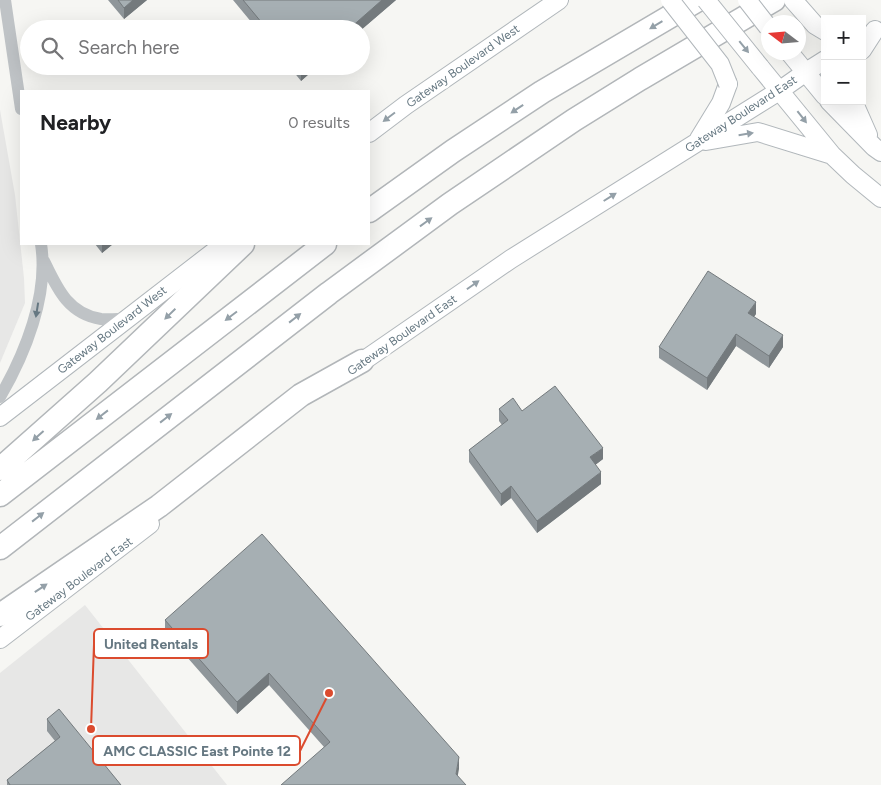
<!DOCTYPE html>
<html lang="en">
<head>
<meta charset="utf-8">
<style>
  :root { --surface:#fff; --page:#f2f2f2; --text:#202124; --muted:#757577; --line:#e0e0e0 }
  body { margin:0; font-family:Figtree,sans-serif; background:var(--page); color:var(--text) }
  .controls { position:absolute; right:15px; top:15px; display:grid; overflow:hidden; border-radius:0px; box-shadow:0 5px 20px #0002 }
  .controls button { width:45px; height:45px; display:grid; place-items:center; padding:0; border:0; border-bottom:1px solid var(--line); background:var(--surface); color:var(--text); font:25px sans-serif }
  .compass { position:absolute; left:761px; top:15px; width:45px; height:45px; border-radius:50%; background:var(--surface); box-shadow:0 5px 20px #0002; rotate:286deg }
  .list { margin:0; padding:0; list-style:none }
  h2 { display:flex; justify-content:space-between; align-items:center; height:65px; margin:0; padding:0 20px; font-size:21px }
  h2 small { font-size:16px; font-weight:400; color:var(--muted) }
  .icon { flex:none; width:28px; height:28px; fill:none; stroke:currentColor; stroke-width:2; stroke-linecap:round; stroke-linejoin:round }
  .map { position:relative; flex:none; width:881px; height:785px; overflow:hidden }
  .search { position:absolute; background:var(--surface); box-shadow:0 5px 20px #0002; left:20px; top:20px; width:350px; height:55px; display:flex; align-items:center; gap:12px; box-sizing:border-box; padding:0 18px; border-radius:28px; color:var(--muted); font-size:19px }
  .panel { position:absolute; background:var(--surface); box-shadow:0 5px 20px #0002; left:20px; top:90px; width:350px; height:155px; border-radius:0px }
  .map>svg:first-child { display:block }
  .built { fill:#e7e7e6 }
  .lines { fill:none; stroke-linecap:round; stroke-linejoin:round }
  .secondary-casing { stroke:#b1b7bb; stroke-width:20 }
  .motorway-casing { stroke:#b2b6b9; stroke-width:25 }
  .minor { stroke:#bfc3c6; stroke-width:12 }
  .secondary { stroke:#fff; stroke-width:18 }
  .motorway { stroke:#fff; stroke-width:22 }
  .secondary-bridge-casing { stroke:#b1b7bb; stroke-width:20; stroke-linecap:butt }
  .secondary-bridge { stroke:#fff; stroke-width:18 }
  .wall { fill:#8f969a }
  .shaded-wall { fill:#747a7d }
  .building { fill:#a6afb3; stroke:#747a7d }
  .oneway { fill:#94a0a8 }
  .oneway2 { fill:#667882 }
  .labels { text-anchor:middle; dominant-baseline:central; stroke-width:5; stroke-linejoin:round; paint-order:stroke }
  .street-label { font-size:12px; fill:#667882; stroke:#fff }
  .leader { fill:none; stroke:#db4b2e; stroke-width:2 }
  .callout-dot { fill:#db4b2e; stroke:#fff; stroke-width:2 }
  .callout { fill:#fff; stroke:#db4b2e; stroke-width:2 }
  .callout-label { font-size:14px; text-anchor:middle; font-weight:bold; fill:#667882 }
</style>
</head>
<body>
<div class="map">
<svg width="881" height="785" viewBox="0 0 881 785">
  <rect width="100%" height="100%" fill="#f6f6f3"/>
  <!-- built -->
  <path class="built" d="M0,110L15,195L24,278L25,303L0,363Z
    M85,605L227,785H0V673Z"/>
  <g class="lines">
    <!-- secondary casing -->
    <g class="secondary-casing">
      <path id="secondary" d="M793,0L815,25L825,31
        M862,50L875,30
        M789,52L825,96
        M760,67L832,155L853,175L881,198
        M829,101L874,147L881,152
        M853,101L868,135
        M369,133L406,105L559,0
        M699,139L721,103L728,84
        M706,141L758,132L832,155
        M353,368L511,259L779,91L806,72L825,60
        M0,417L224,244
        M0,639L150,524"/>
    </g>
    <!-- motorway casing -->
    <g class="motorway-casing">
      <path id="motorway" d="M369,211L453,151L542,92L698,0
        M0,469L98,382L243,244
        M0,495L325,244
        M0,548L329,293L450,204L574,120L640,79L774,0
        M0,615L159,506L301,395L362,361"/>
    </g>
    <!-- minor -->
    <path class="minor" d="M5,0L21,109
      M44,261C57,288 68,314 101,319C110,320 120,319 129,318
      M0,397C25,354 49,295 41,244"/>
    <!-- secondary -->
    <use href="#secondary" class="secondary"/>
    <!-- motorway -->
    <use href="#motorway" class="motorway"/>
    <!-- secondary-bridge casing -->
    <g class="secondary-bridge-casing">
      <path id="secondary-bridge" d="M670,0L720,64L728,84
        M706,0L760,67
        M747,0L768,27"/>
    </g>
    <!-- secondary-bridge -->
    <use href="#secondary-bridge" class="secondary-bridge"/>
  </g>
  <!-- wall -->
  <path class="wall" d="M108,0H147L124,19Z
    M233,0H396L361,30V29H257Z
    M289,66H318L301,81Z
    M95,244H113L102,253Z
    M756,314L754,317L783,347L769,368L736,346L707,390L659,358V347Z
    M499,409L522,411L603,459L595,465L601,484L537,533L511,498L501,506L469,462V450L502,425L499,421Z
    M165,620L459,769L324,747L269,685L237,714L165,632Z
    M47,719L121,785H7V780L55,741L47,731Z"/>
  <!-- shaded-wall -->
  <path class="shaded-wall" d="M133,0H147L124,19V8Z
    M382,0H396L361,30V29H349Z
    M305,66H318L301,81V69Z
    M102,244H113L102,253Z
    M756,302V314L748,325V313Z
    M736,334V346L707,390V378Z
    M783,335V347L769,368V356Z
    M603,448V459L590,469V457Z
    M601,472V484L537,533V521Z
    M511,486V498L501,506V494Z
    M269,673V685L237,714V702Z
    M459,757V769L456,785V774Z"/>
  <!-- building -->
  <path class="building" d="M118,0H133L124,8Z
    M243,0H382L349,29H267Z
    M299,66H305L301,69Z
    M708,271L756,302L748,313L783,335L769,356L736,334L707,378L659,347Z
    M555,386L603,448L590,457L601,472L537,521L511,486L501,494L469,450L508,420L499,409L513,398L522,411Z
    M262,534L459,757L456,774L466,785H281L330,742L269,673L237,702L165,620Z
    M59,709L121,785H10L7,780L60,737L47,719Z"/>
  <!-- one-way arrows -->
  <defs><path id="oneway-solid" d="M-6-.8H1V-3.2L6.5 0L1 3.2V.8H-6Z" transform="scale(1.25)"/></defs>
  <g class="oneway">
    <use href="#oneway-solid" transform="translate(656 25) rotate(149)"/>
    <use href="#oneway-solid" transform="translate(744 47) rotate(51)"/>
    <use href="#oneway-solid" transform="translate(517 109) rotate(146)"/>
    <use href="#oneway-solid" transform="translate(389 117) rotate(143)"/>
    <use href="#oneway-solid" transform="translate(802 117) rotate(52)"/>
    <use href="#oneway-solid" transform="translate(746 134) rotate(-9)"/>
    <use href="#oneway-solid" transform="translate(610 197) rotate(-32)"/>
    <use href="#oneway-solid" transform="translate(426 222) rotate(-36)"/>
    <use href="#oneway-solid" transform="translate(473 285) rotate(-35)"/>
    <use href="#oneway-solid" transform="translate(170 314) rotate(136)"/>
    <use href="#oneway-solid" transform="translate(231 316) rotate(143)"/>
    <use href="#oneway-solid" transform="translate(295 318) rotate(-38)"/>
    <use href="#oneway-solid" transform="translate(102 415) rotate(142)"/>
    <use href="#oneway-solid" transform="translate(166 418) rotate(-38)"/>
    <use href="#oneway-solid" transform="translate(38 436) rotate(138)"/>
    <use href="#oneway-solid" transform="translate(38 517) rotate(-38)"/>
    <use href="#oneway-solid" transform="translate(41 588) rotate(-34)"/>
  </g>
  <use class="oneway2" href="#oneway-solid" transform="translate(37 310) rotate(99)"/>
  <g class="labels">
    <!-- street labels -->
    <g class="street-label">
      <text transform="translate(463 66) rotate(-35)">Gateway Boulevard West</text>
      <text transform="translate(741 114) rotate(-33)">Gateway Boulevard East</text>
      <text transform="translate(112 330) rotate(-38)">Gateway Boulevard West</text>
      <text transform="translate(402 335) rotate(-35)">Gateway Boulevard East</text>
      <text transform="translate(79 579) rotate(-37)">Gateway Boulevard East</text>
    </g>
  </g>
  <!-- callouts -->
  <path class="leader" d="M91 729L94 644M329 693L300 751"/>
  <g class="callout-dot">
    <circle cx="91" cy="729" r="5"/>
    <circle cx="329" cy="693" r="5"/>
  </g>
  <g class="callout">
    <rect x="94" y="629" width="114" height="29" rx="5"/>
    <rect x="93" y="736" width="207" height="29" rx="5"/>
  </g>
  <g class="callout-label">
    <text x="151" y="649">United Rentals</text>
    <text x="197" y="756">AMC CLASSIC East Pointe 12</text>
  </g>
</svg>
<div class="controls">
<button>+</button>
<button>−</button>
</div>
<svg class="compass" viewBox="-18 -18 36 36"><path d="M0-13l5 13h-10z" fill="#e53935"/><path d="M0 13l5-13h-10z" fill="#757577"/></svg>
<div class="search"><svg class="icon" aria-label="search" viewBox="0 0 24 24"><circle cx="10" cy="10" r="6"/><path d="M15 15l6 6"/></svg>Search here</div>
<section class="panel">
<h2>Nearby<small>0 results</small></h2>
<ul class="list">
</ul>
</section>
</div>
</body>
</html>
